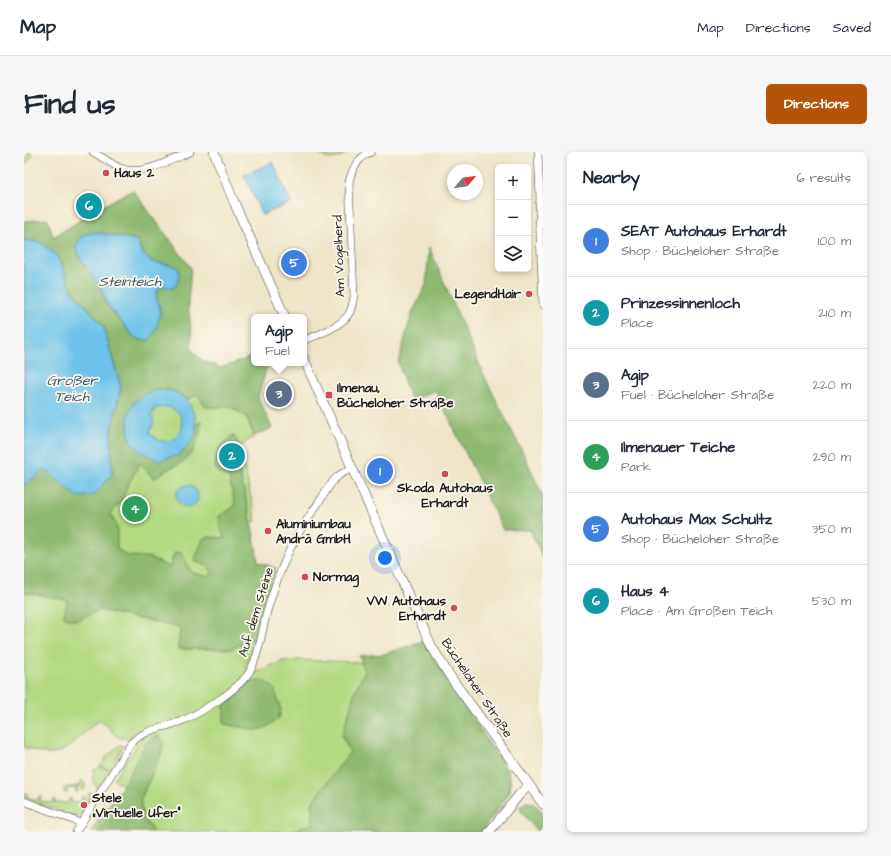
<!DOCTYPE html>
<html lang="en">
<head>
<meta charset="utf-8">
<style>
  :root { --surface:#fff; --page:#f6f6f7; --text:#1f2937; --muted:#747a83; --line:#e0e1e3; --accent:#b45309 }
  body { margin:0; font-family:"Architects Daughter",sans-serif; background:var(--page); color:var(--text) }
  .controls { position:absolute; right:12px; top:12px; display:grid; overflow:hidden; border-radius:6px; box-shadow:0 2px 6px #0003 }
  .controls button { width:36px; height:36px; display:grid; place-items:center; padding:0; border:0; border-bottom:1px solid var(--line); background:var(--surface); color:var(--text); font:20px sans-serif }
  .compass { position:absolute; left:423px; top:12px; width:36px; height:36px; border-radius:50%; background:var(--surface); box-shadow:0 2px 6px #0003; rotate:61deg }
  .you { position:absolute; left:361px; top:406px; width:14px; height:14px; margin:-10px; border:3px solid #fff; border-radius:50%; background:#1a73e8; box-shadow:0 0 0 6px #1a73e833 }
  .badge { display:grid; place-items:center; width:26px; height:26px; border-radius:50%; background:var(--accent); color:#fff; font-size:13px; font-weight:700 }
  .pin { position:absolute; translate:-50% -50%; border:2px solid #fff; box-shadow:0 1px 4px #0006 }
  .popup { position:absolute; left:227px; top:162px; width:56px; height:52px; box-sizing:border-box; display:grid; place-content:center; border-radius:6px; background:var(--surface); filter:drop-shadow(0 1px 3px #0005); font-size:13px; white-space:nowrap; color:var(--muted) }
  .popup b { font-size:15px; color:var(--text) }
  .popup::after { content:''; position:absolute; left:50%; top:100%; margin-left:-8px; border:8px solid transparent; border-top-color:var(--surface) }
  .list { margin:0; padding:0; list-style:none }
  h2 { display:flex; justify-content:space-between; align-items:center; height:52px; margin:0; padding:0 16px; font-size:17px }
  h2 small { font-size:13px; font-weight:400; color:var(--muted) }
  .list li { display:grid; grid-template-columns:26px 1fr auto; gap:12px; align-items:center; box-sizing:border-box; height:72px; padding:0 16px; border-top:1px solid var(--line) }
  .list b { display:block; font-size:15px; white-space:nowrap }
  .list p { margin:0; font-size:13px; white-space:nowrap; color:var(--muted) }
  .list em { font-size:13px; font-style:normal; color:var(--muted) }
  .icon { flex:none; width:22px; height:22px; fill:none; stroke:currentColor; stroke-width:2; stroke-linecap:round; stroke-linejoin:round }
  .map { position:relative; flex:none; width:519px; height:680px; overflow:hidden; border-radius:6px }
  header { display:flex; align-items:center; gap:24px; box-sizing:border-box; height:56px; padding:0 20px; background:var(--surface); border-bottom:1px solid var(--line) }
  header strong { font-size:19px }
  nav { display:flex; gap:22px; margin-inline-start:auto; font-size:14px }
  .intro { display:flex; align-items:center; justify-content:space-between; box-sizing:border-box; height:96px; padding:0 24px }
  h1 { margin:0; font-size:28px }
  .button { padding:10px 18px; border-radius:6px; background:var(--accent); color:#fff; font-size:14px; font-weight:700 }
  main { display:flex; gap:24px; padding:0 24px }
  aside { flex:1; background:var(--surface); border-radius:6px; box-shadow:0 2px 6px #0003 }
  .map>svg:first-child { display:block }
  .green { fill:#b3d982; stroke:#687a4f }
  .forest { fill:#8eb970; stroke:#556a46; fill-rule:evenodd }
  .water { fill:#6cc2e9; stroke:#446f82; fill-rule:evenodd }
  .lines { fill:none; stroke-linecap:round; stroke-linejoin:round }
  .minor-casing { stroke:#3c3a36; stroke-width:8 }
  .major-casing { stroke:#3c3a36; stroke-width:10 }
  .minor { stroke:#fff; stroke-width:7 }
  .major { stroke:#fff; stroke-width:9 }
  .poi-dot { fill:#d1495b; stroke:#fbf7ec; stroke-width:1.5 }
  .labels { text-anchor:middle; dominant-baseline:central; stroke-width:3.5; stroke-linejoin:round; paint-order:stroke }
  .poi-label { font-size:13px; font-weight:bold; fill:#1c1c1c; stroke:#fbf7ec; text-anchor:start }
  .street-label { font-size:13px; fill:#1c1c1c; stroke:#fbf7ec }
  .water-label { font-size:14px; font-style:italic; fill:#385664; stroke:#fbf7ec }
</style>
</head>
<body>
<header>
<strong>Map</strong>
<nav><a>Map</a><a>Directions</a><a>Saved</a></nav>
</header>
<div class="intro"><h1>Find us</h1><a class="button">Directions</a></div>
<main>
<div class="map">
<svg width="519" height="680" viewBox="0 0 519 680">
  <rect width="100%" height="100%" fill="#fbf7ec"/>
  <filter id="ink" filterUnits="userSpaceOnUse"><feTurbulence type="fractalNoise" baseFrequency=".025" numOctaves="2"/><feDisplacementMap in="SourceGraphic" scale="8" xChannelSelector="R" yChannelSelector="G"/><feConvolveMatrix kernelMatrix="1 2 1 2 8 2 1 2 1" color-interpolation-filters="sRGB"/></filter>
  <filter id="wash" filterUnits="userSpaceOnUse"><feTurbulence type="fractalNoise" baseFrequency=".012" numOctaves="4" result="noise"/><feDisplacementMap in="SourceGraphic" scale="16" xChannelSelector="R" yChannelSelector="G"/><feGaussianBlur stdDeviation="0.9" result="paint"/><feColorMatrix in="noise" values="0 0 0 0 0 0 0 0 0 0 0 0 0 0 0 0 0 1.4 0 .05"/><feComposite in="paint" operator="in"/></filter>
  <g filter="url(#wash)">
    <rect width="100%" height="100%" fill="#eee5c7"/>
    <!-- green -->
    <path class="green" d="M0,0H5L9,3L1,13L0,12Z
      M293,0H325C312,7 306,11 293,0Z
      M51,75L165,118L163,152L165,198L183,255H207L223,265L230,284L216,295L232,369L228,371L209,294H216L203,289L239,457L227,503L221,514L225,518L231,521L258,509L277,508L328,510L358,513L422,527L484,620L487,632L486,640L474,657L457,680H127L128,677L119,667L116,645L90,627L117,587L114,578L104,587C101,587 97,586 94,585C87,580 84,572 75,569C60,577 46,601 27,602C18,602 9,598 0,595V86L35,103Z
      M96,593L100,594L86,617L76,614L81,609L80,607Z
      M74,615L85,618L74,636L71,633L68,625H70V620L69,619L70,617L71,618Z
      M56,628C60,628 62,633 61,637L58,639L57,634L53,635L54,640H52L51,636L43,637V641H40V637L39,636L57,633Z
      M0,641L4,642L3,645L14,648L15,644L17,645L16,649L29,651L30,647H31V651H45V647H47L48,651L58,649L57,645L60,644L61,648L65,646L64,642L66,641L70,643C64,653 60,664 48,664L0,646Z"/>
    <!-- forest -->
    <path class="forest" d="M109,38L167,116L164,152L168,184L167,197L179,209L197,216L230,204V211H244L234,245L248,276L230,284L223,265L207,255H182L174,243L163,247L148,239L135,237L107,290L119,301L135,308L172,282V272L177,269L176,281L170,298L159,310L142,318L130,327L116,311L104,333L97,350L86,362L93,373V397L104,404L124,405L146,415L150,401L157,400L162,409L167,420L184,425L189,420L183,414L170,409L179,387L184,385L201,386L196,376L195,364L204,359L211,353L205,326L195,321L191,315L195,296L209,283L216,294L209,295C218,333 229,371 234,410L252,416L230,487L215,493L208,497H154L156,476L75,458L53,468L40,465L43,448L0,440V333L21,318L88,323L87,278L97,236L79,173L49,140L33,104L16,90L0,88V69L24,67L29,85L91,47ZM71,80L113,88L119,102L126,109L154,115L141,134L136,135L133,138L132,147L136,157L117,188L111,186L83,153L77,136Z
      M405,95L462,228L503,309L519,345V406L506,378H479L411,238L387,249L374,211L388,161L402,133Z
      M399,489L484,621C485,625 486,629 486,634C484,646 465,669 457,680H265L288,672V651L293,643L326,600L318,584L331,538L341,519L335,504L360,502Z
      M240,528L250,536L257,558L255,566L241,576L231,578L200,572V553L213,544L222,534L229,530Z
      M134,583L139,590L137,602L116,649L119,667L128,677L127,680H66L100,632L122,591Z
      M502,650C510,650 514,655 519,661V680H514L496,658L497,653Z"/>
    <!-- water -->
    <path class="water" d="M249,10L267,51L238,63L220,23Z
      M71,80L113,88L119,102L126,109L154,115C156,123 155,129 150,136H144L141,134C126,138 135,149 136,158C136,161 136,165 135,167C134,175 130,181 126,188H117L111,186L83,153L77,136L56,106L51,95L59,83Z
      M0,88L16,90L33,104L49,140L79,173L97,236L87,278L88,323L70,343L54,345L21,318L0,333Z
      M135,237L148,239L163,247L171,263L172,282L164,293L155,303L135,308L119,301L107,290L104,277V263L110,251L121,242ZM146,255C158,262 157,263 158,277C149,290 151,288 136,289L125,281L130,270L127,264L132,256Z
      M166,333L173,339L174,348C166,359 164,357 153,349L152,342C155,335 159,334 166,333Z"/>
  </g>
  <g filter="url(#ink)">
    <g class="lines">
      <!-- minor casing -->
      <g class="minor-casing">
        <path id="minor" d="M69,0C78,5 87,12 96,16C117,25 147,8 166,0
          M514,0L516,46L515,58L519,153
          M280,188C293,184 320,173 326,160C328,155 329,150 330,144L325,30C328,17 334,5 347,0
          M0,649L57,671
          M52,680L106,592C121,577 136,577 155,570C175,562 217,537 227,517C237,498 238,476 244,456C251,433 259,409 271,388C278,374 288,360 297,347C302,340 306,331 313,325C317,321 323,319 329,316"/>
      </g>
      <!-- major casing -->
      <g class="major-casing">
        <path id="major" d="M190,0L210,50L261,165
          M280,207L390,456L408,495L425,523L519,652
          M465,680L495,643L505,633"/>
      </g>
      <!-- minor -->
      <use href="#minor" class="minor"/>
      <!-- major -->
      <use href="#major" class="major"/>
    </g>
  </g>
  <!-- markers -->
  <g class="poi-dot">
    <circle cx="82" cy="21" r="4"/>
    <circle cx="505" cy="142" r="4"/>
    <rect x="301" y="239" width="8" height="8" rx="2"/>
    <circle cx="421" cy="322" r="4"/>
    <circle cx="244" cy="379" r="4"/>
    <circle cx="281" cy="425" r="4"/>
    <circle cx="430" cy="456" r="4"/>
    <circle cx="60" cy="653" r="4"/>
  </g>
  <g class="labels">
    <!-- poi labels -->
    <g class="poi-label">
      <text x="90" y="21">Haus 2</text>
      <text x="497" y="142" text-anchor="end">LegendHair</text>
      <text x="313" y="236">Ilmenau,<tspan x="313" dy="15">Bücheloher Straße</tspan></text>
      <text x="421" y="336" text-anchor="middle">Skoda Autohaus<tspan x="421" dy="15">Erhardt</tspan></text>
      <text x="252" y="372">Aluminiumbau<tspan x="252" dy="15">Andrä GmbH</tspan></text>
      <text x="289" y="425">Normag</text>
      <text x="422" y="449" text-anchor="end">VW Autohaus<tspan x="422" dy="15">Erhardt</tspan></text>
      <text x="68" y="646">Stele<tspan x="68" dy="15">„Virtuelle Ufer“</tspan></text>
    </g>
    <!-- street labels -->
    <g class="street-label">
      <text transform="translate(315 104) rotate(-92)">Am Vogelherd</text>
      <text transform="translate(232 460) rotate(-73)">Auf dem Steine</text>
      <text transform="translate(453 536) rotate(56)">Bücheloher Straße</text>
    </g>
    <!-- water labels -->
    <g class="water-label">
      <text x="106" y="130">Steinteich</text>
      <text x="48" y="229">Großer<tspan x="48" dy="16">Teich</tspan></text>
    </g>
  </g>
</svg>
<div class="controls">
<button>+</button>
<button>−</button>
<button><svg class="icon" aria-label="layers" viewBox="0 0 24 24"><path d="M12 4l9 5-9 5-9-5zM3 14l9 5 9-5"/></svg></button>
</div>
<svg class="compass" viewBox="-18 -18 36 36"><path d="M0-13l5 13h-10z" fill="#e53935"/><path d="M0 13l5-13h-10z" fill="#747a83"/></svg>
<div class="you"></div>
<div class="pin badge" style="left:356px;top:319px;background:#3f7fe0">1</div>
<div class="pin badge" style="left:208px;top:304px;background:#0f9aa8">2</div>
<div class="pin badge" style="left:255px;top:242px;background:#5c6f8a">3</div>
<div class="popup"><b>Agip</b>Fuel</div>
<div class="pin badge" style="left:111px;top:357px;background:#2e9e5b">4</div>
<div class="pin badge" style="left:270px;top:111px;background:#3f7fe0">5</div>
<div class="pin badge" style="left:65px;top:54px;background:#0f9aa8">6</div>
</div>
<aside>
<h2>Nearby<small>6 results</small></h2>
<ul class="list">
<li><span class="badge" style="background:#3f7fe0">1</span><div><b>SEAT Autohaus Erhardt</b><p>Shop · Bücheloher Straße</p></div><em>100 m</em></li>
<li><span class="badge" style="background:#0f9aa8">2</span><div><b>Prinzessinnenloch</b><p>Place</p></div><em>210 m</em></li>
<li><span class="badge" style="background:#5c6f8a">3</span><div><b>Agip</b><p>Fuel · Bücheloher Straße</p></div><em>220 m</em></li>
<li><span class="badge" style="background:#2e9e5b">4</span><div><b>Ilmenauer Teiche</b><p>Park</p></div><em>290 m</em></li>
<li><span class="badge" style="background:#3f7fe0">5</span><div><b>Autohaus Max Schultz</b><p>Shop · Bücheloher Straße</p></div><em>350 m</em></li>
<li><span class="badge" style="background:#0f9aa8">6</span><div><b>Haus 4</b><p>Place · Am Großen Teich</p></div><em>530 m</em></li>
</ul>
</aside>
</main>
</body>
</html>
